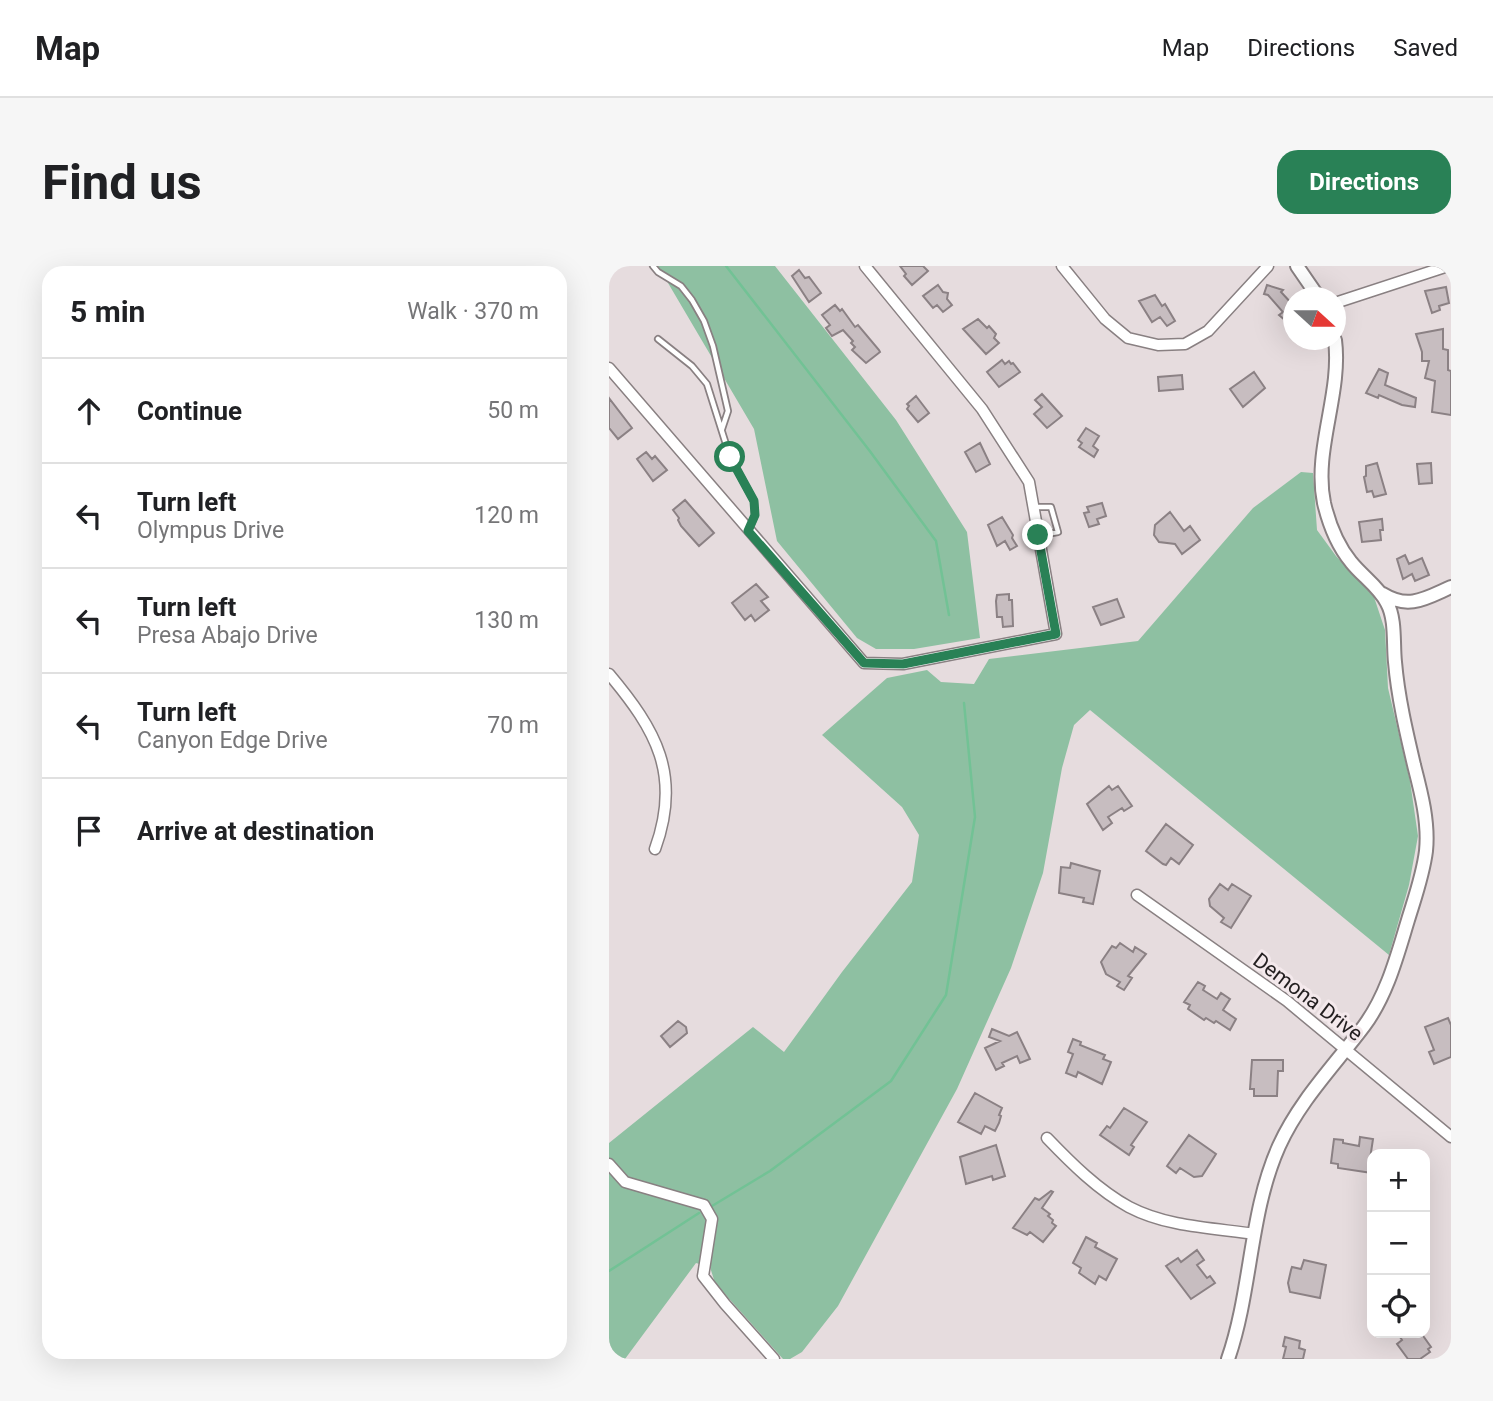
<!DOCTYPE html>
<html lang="en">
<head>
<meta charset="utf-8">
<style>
  :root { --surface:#fff; --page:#f6f6f6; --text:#202124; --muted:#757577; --line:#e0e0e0; --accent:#298156 }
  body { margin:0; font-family:Roboto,sans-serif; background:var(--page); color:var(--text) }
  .controls { position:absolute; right:21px; bottom:21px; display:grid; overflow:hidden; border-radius:14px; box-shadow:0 7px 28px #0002 }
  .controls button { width:63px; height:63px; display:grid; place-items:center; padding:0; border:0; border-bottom:2px solid var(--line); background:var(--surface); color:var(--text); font:35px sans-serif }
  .compass { position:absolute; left:674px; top:21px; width:63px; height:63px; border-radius:50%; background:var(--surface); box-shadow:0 7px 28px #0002; rotate:111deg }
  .stop { position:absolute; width:21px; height:21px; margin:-16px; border:5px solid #298156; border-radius:50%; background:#fff }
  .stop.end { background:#298156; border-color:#fff; box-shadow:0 2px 7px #0008 }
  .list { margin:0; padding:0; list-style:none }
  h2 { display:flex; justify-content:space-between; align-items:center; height:91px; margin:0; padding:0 28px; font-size:30px }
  h2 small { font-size:23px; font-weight:400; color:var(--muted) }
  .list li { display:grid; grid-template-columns:46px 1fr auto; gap:21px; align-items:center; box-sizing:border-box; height:105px; padding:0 28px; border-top:2px solid var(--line) }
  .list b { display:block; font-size:26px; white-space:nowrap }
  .list p { margin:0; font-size:23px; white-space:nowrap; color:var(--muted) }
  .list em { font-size:23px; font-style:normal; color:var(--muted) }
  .icon { flex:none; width:38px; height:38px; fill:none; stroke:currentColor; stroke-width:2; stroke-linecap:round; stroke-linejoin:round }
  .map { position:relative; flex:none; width:842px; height:1093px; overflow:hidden; border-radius:21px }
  header { display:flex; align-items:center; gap:42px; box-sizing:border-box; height:98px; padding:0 35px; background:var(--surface); border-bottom:2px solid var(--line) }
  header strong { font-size:33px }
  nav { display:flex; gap:38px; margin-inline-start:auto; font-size:24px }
  .intro { display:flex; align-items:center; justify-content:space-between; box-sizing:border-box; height:168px; padding:0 42px }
  h1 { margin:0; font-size:49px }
  .button { padding:18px 32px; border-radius:21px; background:var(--accent); color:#fff; font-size:24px; font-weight:700 }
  main { display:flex; gap:42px; padding:0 42px }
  aside { flex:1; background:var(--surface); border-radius:21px; box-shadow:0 7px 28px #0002 }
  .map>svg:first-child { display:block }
  .green { fill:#8ec0a2 }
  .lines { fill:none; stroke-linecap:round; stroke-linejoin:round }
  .stream { stroke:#72c295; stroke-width:2.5 }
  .building { fill:#c7bdc0; stroke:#8b8184; stroke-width:2 }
  .service-casing { stroke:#898082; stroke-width:8 }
  .minor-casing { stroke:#898082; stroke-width:13 }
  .tertiary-casing { stroke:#898082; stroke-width:16 }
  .service { stroke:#fff; stroke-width:4.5 }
  .minor { stroke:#fff; stroke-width:10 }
  .tertiary { stroke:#fff; stroke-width:12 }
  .route { stroke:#298156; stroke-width:9 }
  .labels { text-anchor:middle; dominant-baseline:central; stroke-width:6; stroke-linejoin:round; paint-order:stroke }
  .street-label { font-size:21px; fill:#231f20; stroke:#f4e9ec }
</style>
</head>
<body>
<header>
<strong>Map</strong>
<nav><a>Map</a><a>Directions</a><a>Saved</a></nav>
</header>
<div class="intro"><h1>Find us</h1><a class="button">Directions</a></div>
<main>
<aside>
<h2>5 min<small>Walk · 370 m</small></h2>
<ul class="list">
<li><svg class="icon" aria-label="ahead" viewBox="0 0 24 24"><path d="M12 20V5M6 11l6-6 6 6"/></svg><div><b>Continue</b></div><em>50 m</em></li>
<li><svg class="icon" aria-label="left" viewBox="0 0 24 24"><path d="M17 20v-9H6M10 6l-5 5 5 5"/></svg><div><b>Turn left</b><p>Olympus Drive</p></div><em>120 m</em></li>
<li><svg class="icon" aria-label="left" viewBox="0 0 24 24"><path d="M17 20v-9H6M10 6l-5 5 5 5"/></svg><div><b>Turn left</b><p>Presa Abajo Drive</p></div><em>130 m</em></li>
<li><svg class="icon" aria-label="left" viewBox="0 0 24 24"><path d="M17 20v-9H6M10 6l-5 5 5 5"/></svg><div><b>Turn left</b><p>Canyon Edge Drive</p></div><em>70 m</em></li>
<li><svg class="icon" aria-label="arrive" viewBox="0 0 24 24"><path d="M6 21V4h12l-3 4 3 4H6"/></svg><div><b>Arrive at destination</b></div></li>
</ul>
</aside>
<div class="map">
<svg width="842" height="1093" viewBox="0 0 842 1093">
  <rect width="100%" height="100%" fill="#e6dcde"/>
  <!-- green -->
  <path class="green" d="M49,0H166L287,154L358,266L371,372L305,383H267L248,372L168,275L145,163Z
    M692,206L704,207L708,264L727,290L765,331L776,364L779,422L801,515L809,570L800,619L780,689L481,444L465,459L453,502L434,607L402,702L348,823L229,1040L193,1086L181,1093H174L106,1017L101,1001L87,997L16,1093H0V877L144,761L175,786L233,706L303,616L310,569L293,541L213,469L278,412L318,404L332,416L365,418L380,393L529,375L644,242Z"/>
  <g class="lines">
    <!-- stream -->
    <path class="stream" d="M117,0L260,184L327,275L340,349
      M103,940L161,905L282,815L337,729L366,551L355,437
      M0,1005L90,947"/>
  </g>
  <!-- building -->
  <path class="building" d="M291,0H314L319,5L303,19L295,10L297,8Z
    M190,4L196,12L200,11L212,27L200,36L183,10Z
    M329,19L334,26L339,27L338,33L343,39L334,46L328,39L324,42L314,30Z
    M658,19L674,24L672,26L684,39V56L680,51L677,55L670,49L674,46L659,29L655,28Z
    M837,21L840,37L830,40L831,44L823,47L816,25Z
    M546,29L553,40L556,38L566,55L558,60L551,51L543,56L530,35Z
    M226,39L231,45L233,43L246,61L249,59L270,84L271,86L257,97L243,84L246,81L242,77L244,75L234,64L223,70L217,62L221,59L213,49Z
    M369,53L378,62L380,60L387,68L385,72L390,77L377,88L354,63Z
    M834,63V83L839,84V104L842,105V149L823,146L826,115L816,112L820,95H813V86L807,68Z
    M393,94L396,98L400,95L402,98L404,97L411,106L390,121L378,106Z
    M770,103L779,107L776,119L807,132L806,141L793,139L770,129L769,132L757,127Z
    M645,106L656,122L634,141L621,123Z
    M573,109L574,123L550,125L549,111Z
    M433,128L453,150L438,162L425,148L433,141L426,134Z
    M307,130L320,147L309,156L298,143L300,140L298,138Z
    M0,132L23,162L9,173L0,162Z
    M477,162L490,170L484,180L489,184L485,191L470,181L473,177L469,174Z
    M371,177L381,198L367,206L356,186Z
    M37,186L43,193L46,190L58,204L44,215L28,193Z
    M768,197L777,228L765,231L763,225L758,226L755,211L757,210V200Z
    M822,197L823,217L810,218L808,198Z
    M76,234L105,267L90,280L72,260L69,254L70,252L64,244Z
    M493,237L497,250L488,253L490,258L480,261L475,247L480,246L478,241Z
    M561,246L575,265L581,260L591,274L573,288L566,278L550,276L545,269L546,259Z
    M393,251L404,269L403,272L408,280L401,284L396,275L388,280L379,259Z
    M773,253L774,264H771L772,274L753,276L750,256Z
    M796,289L800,298L813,292L820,309L806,315L803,308L794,313L788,293Z
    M147,318L159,331L152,335L160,344L146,355L142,349L136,354L123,337Z
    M400,328V334H403L404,360L394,361L393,351H388L387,335L388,329Z
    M508,333L515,351L492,359L484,341Z
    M500,520L503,524L509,520L523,540L515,545L513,542L499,551L503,557L494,564L478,538Z
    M557,558L584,579L570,598L562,592L557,599L554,598L537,585Z
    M462,597L491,605L484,638L474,636L475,632L450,627L452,601L461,602Z
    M611,618L619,624L623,618L642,630L622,662L612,656L615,652L601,640L600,633Z
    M511,677L524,686L526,681L537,688L519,710L523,712L515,724L508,720L511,716L497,708L492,696L503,680L507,682Z
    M589,716L596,720L594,724L608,733L612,727L621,733L614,744L627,753L621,764L607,755L605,757L597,752L595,754L579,743L581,739L575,736Z
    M839,752L842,759V791L825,798L820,786L825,784L816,761Z
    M69,755L77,761L78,767L61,781L52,770Z
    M383,763L400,770L408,766L421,793L411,797L408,790L393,797L395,800L387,804L376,782L391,775L380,771Z
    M464,773L472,776L471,779L496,789L494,793L502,796L493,818L469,806L467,811L457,807L464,788L459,786Z
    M643,794H674V805H669L668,830H645V823H641Z
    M366,827L393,842L390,849L392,850L390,857L386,865L376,860L372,868L349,856Z
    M515,842L538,856L522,879L525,881L520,889L491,869L498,860L501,862Z
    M580,869L607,888L593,910L585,911L571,902L567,907L558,900Z
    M751,871L764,873L761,893L763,894V907L729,902V898L722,897L725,873L734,874V877L750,880Z
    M387,879L396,910L384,914L383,910L357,918L351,891Z
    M442,925L444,926L433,942L441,948L439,950L444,954L443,957L447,960L434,976L421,966L418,969L404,962L426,932L430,934Z
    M477,971L488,977L486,981L508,993L497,1014L490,1010L486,1018L470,1007L472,1002L464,997Z
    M588,984L595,994L588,999L598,1012L601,1010L606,1017L582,1033L557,1000L569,992L572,996Z
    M695,994L717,999L711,1032L681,1026L679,1017L682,1004L683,1001L692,1003Z
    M797,1067H812L822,1081L819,1083L821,1086L811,1093H799L788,1078L793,1074L791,1071Z
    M676,1071L691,1075L690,1082L696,1084L694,1093H674L677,1081L674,1080Z"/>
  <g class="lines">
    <!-- service casing -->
    <g class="service-casing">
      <path id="service" d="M44,0L49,6L72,20L83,34L95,55L104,80L119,145L113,163
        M49,73L83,100L98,118L121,191L145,235L146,249L141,261
        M425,241H442L449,266L432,269"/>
    </g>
    <!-- minor casing -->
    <g class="minor-casing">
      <path id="minor" d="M453,0L496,53L519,72L549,79L576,78L599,65L659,0
        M726,37L839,0
        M0,102L255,397L294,398L447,368L420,216L373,143L256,0
        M0,408C47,464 73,509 46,583
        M528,629L678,735L842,871
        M438,872C462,897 489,924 520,941C558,961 604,962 646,968
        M0,898L16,916L95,939L103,953L94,1010L116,1038L165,1093"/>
    </g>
    <!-- tertiary casing -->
    <g class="tertiary-casing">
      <path id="tertiary" d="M688,0L710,32
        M774,328C800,344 817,332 842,321
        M619,1093C643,1024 640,947 670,880C691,834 725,800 755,760C778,729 788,690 799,654C806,631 814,609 817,585C820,556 812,526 805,499C797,465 789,431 786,396C784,378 787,353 778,337C770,321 753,310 742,296C728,279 720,258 715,237C704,184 733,128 726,74"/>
    </g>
    <!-- service -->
    <use href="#service" class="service"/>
    <!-- minor -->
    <use href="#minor" class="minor"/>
    <!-- tertiary -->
    <use href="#tertiary" class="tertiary"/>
  </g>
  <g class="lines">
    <!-- route -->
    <path class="route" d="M121,191L145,235L146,249L139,265L255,397L294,398L447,368L429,269"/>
  </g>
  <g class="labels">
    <!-- street labels -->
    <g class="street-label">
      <text transform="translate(699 731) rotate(37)">Demona Drive</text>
    </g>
  </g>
</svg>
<div class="controls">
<button>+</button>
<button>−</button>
<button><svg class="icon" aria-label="locate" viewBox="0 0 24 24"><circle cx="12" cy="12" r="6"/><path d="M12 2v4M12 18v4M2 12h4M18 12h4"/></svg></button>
</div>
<svg class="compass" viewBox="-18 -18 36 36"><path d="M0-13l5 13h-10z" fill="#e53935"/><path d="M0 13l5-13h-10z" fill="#757577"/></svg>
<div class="stop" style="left:121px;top:191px"></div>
<div class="stop end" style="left:429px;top:269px"></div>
</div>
</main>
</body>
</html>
